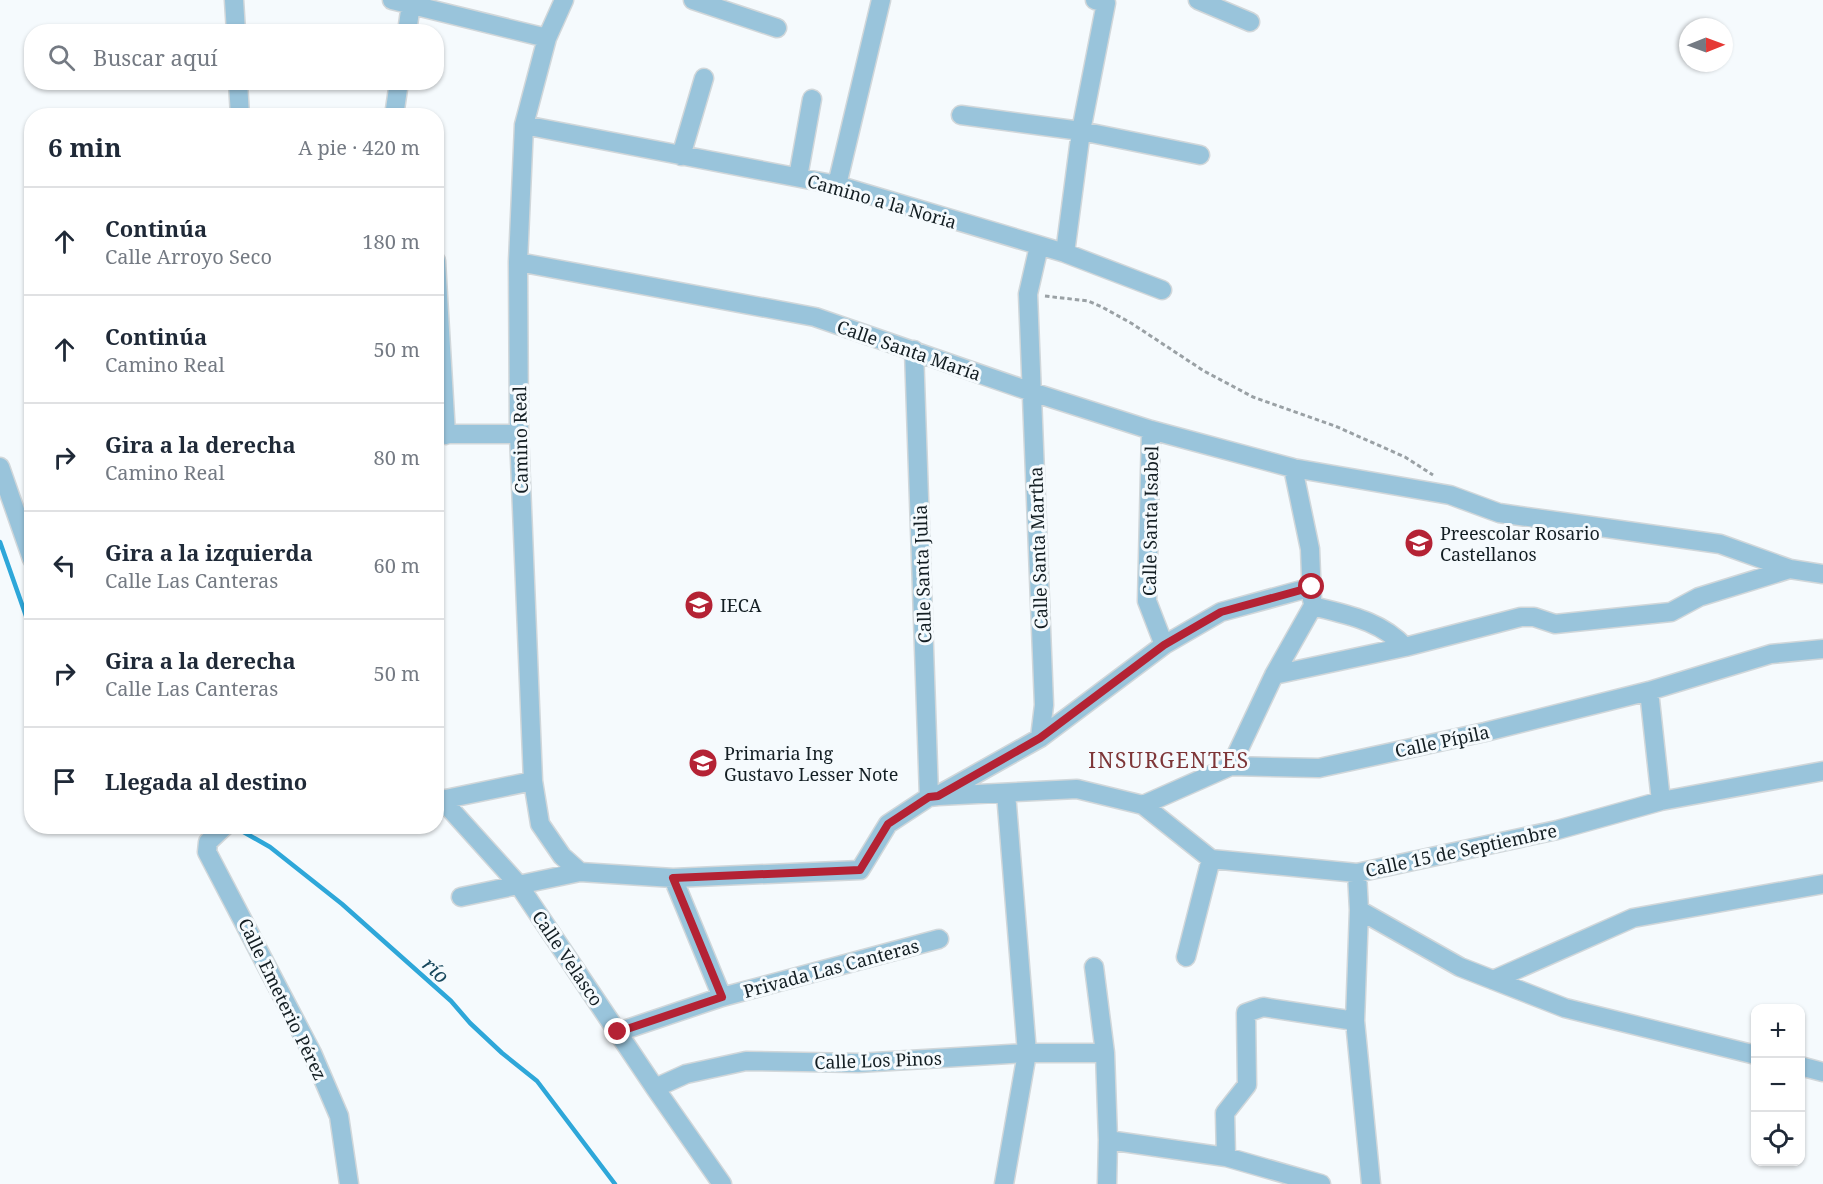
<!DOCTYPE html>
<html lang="es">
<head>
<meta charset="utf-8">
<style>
  :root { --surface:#fff; --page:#f6f6f7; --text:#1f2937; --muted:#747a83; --line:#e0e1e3 }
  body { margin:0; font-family:"Noto Serif",serif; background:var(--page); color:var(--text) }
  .controls { position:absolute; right:18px; bottom:18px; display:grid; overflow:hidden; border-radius:12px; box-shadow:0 2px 4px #0004 }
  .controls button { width:54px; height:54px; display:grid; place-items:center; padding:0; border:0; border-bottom:2px solid var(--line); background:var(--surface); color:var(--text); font:30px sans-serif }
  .compass { position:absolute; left:1679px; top:18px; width:54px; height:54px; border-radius:50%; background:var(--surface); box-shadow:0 2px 4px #0004; rotate:89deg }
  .stop { position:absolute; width:18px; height:18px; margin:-14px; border:4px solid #b42234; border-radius:50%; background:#fff }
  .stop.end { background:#b42234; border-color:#fff; box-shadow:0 2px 6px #0008 }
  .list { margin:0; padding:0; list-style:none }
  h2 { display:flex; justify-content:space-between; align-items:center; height:78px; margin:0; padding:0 24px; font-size:26px }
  h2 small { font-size:20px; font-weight:400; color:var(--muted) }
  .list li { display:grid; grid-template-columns:39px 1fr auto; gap:18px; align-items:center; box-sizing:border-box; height:108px; padding:0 24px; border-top:2px solid var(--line) }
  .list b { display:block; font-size:22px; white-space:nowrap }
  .list p { margin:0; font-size:20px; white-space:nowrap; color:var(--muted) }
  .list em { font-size:20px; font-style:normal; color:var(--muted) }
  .icon { flex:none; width:33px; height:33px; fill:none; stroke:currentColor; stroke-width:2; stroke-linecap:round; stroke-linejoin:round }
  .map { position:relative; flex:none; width:1823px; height:1184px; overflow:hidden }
  .search { position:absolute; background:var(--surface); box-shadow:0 2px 4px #0004; left:24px; top:24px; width:420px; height:66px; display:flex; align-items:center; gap:15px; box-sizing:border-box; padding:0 21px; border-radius:24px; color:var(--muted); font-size:22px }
  .panel { position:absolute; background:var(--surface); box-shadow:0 2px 4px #0004; left:24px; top:108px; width:420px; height:726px; border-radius:24px }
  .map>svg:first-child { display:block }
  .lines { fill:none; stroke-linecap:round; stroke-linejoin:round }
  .stream { stroke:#2ea7d9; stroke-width:4.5 }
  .minor-casing { stroke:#d1d7da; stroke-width:21 }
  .path { stroke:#9aa1a5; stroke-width:3; stroke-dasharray:4.5 3; stroke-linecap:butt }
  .minor { stroke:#99c4db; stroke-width:18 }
  .route { stroke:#b42234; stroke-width:8 }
  .labels { text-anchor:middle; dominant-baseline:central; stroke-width:6; stroke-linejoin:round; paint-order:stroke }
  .street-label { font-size:18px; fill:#131e23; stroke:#f5fafd }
  .poi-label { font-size:18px; fill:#131e23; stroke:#f5fafd; text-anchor:start }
  .water-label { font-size:20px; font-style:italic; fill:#17475c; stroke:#f5fafd }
  .quarter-label { font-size:21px; letter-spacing:1.5px; fill:#7d3537; stroke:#f5fafd }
</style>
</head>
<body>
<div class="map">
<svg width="1823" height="1184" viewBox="0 0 1823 1184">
  <rect width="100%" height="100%" fill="#f5fafd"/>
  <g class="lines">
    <!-- stream -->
    <path class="stream" d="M0,542L32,633
      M201,826L206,830H213
      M228,830H240L270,847L342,904L451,1001L470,1023L502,1053L537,1081L615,1184"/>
    <!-- minor casing -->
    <g class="minor-casing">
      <path id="minor" d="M234,0L236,32
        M392,0L547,38
        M564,0L547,38L524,125L518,262L519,434L533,781L540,824L562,856L580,872
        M693,0L777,28
        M1198,0L1250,22
        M407,32L411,4
        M238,82L240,116
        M961,115L1081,131L1200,155
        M394,116L399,82
        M524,125L837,185L1065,253L1162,290
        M681,156L704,78
        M798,177L812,99
        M837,185L881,0
        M1039,246L1028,294L1044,705L1040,738
        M1065,253L1081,131L1106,3L1095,0
        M436,261L446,435
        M518,262L815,317L1032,392L1151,430L1293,468L1450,495L1499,513L1720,544L1790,569L1823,574
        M914,350L929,797
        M1151,430L1147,601L1164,645
        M436,434H519
        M0,467L32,559
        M1293,468L1310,549L1312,600
        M1313,606C1347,615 1380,620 1405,647
        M1274,675L1405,647L1521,617H1534L1555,624L1671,612L1699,597L1790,569
        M1649,691L1661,801
        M1231,766L1319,768L1485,732L1649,691L1771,654L1823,649
        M942,793L1040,738L1164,645L1221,612L1312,587
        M436,801L533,781
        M443,801L518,884L655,1088L722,1184
        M1143,805L1231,766L1274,675L1313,606
        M225,826L208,842L207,852L312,1053L339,1116L349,1184
        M1357,873L1359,910L1355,1021L1371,1184
        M673,878L722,997
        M461,897L580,872L673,878L860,870L888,824L929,797L938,796L1077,789L1143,805L1211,859L1357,873L1557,830L1661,801L1823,771
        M1359,910L1460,967L1565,1008L1756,1055
        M1186,957L1211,859
        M1094,967L1105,1053L1108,1140L1107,1184
        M1493,980L1633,918L1823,884
        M618,1032L722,997L939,939
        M1800,1066L1823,1072
        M655,1088L686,1074L746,1061L858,1063L1027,1053H1105
        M1108,1140L1226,1157L1321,1184
        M1226,1157L1225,1113L1247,1085L1246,1013L1263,1007L1355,1021
        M1004,1184L1027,1053L1006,793"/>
    </g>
    <!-- path -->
    <path class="path" d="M1045,296L1088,301L1102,307L1131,323L1204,371L1253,397L1335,426L1405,457L1433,475"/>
    <!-- minor -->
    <use href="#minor" class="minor"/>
  </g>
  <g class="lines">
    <!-- route -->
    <path class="route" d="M618,1032L722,997L673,878L860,870L888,824L929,797L938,796L1040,738L1164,645L1221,612L1312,587"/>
  </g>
  <!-- icons -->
  <defs>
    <g id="school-disc" transform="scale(1.5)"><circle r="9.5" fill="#b42234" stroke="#f5fafd"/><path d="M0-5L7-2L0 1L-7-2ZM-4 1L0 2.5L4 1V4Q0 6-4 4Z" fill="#fff"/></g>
    <g id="university-disc" transform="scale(1.5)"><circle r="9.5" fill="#b42234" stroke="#f5fafd"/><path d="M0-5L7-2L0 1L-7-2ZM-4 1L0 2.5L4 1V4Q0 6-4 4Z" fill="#fff"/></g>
  </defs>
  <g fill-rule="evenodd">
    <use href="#school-disc" x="1419" y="543"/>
    <use href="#university-disc" x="699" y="605"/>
    <use href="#school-disc" x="703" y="763"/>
  </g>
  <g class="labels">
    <!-- street labels -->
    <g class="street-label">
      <text transform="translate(882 201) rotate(16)">Camino a la Noria</text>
      <text transform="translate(909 350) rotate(19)">Calle Santa María</text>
      <text transform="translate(520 440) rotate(-91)">Camino Real</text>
      <text transform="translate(1150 521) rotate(-89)">Calle Santa Isabel</text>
      <text transform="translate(1038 548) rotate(-92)">Calle Santa Martha</text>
      <text transform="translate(922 574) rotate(-92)">Calle Santa Julia</text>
      <text transform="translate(1442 741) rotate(-12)">Calle Pípila</text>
      <text transform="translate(1461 850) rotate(-12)">Calle 15 de Septiembre</text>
      <text transform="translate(568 958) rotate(56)">Calle Velasco</text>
      <text transform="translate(831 968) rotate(-15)">Privada Las Canteras</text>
      <text transform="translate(283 999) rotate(64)">Calle Emeterio Pérez</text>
      <text transform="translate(878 1060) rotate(-2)">Calle Los Pinos</text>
    </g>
    <!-- poi labels -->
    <g class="poi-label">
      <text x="1440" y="533">Preescolar Rosario<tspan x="1440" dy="21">Castellanos</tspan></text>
      <text x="720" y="605">IECA</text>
      <text x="724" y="753">Primaria Ing<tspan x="724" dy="21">Gustavo Lesser Note</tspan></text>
    </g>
    <!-- water labels -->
    <g class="water-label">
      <text transform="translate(436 970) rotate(42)">río</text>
    </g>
    <!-- quarter labels -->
    <g class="quarter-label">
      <text x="1169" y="760">INSURGENTES</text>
    </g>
  </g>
</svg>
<div class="controls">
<button>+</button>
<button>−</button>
<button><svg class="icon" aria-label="locate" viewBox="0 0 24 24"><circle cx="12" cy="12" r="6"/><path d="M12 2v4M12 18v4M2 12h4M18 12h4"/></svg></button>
</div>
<svg class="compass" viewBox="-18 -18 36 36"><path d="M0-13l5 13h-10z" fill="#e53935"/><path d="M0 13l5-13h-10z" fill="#747a83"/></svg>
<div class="stop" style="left:1312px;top:587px"></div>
<div class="stop end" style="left:618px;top:1032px"></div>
<div class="search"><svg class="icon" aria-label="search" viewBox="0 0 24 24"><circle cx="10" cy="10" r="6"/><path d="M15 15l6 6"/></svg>Buscar aquí</div>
<section class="panel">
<h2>6 min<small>A pie · 420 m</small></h2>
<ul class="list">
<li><svg class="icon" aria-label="ahead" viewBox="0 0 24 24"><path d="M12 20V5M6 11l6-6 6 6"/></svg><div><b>Continúa</b><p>Calle Arroyo Seco</p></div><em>180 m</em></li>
<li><svg class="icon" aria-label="ahead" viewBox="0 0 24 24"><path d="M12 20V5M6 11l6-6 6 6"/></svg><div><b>Continúa</b><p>Camino Real</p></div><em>50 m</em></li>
<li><svg class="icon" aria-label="right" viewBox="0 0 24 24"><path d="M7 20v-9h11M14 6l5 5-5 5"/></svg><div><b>Gira a la derecha</b><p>Camino Real</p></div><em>80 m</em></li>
<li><svg class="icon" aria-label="left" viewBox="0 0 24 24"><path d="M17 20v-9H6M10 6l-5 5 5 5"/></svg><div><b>Gira a la izquierda</b><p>Calle Las Canteras</p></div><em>60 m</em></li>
<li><svg class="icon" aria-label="right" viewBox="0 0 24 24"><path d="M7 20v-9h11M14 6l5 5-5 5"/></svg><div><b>Gira a la derecha</b><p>Calle Las Canteras</p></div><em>50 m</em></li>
<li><svg class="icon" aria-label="arrive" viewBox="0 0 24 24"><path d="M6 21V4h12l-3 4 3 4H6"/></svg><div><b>Llegada al destino</b></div></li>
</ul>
</section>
</div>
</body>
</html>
